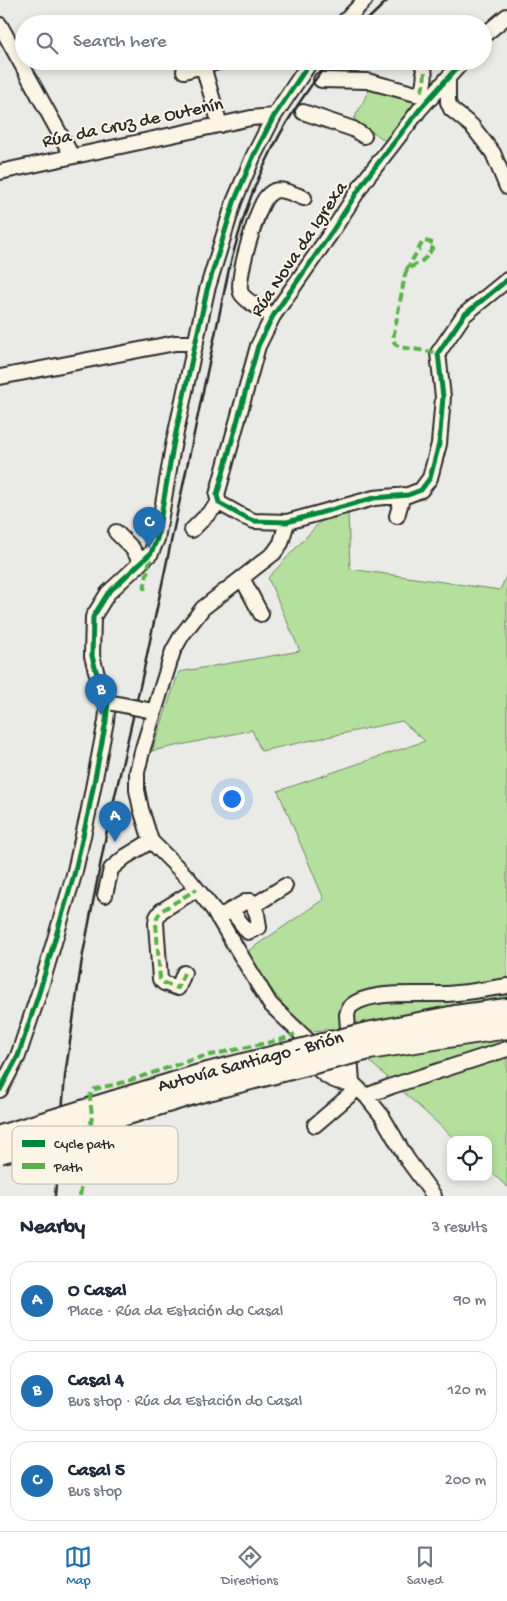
<!DOCTYPE html>
<html lang="en">
<head>
<meta charset="utf-8">
<style>
  :root { --surface:#fff; --page:#f2f2f3; --text:#1f2937; --muted:#747a83; --line:#e0e1e3; --accent:#1f6fb2 }
  body { margin:0; font-family:"Gochi Hand",sans-serif; background:var(--page); color:var(--text) }
  .controls { position:absolute; right:15px; bottom:15px; display:grid; overflow:hidden; border-radius:10px; box-shadow:0 2px 8px #0003 }
  .controls button { width:45px; height:45px; display:grid; place-items:center; padding:0; border:0; border-bottom:1px solid var(--line); background:var(--surface); color:var(--text); font:25px sans-serif }
  .you { position:absolute; left:231px; top:798px; width:18px; height:18px; margin:-12px; border:4px solid #fff; border-radius:50%; background:#1a73e8; box-shadow:0 0 0 8px #1a73e833 }
  .badge { display:grid; place-items:center; width:32px; height:32px; border-radius:50%; background:var(--accent); color:#fff; font-size:16px; font-weight:700 }
  .pin { position:absolute; translate:-50% -41px; filter:drop-shadow(0 1px 2px #0008) }
  .pin::after { content:''; position:absolute; top:26px; width:18px; height:15px; background:inherit; clip-path:polygon(0 0,100% 0,50% 100%) }
  .list { margin:0; padding:0; list-style:none }
  h2 { display:flex; justify-content:space-between; align-items:center; height:65px; margin:0; padding:0 20px; font-size:21px }
  h2 small { font-size:16px; font-weight:400; color:var(--muted) }
  .list li { display:grid; grid-template-columns:32px 1fr auto; gap:15px; align-items:center; box-sizing:border-box; height:80px; margin:0 10px 10px; padding:0 10px; border:1px solid var(--line); border-radius:20px }
  .list b { display:block; font-size:19px; white-space:nowrap }
  .list p { margin:0; font-size:16px; white-space:nowrap; color:var(--muted) }
  .list em { font-size:16px; font-style:normal; color:var(--muted) }
  .icon { flex:none; width:28px; height:28px; fill:none; stroke:currentColor; stroke-width:2; stroke-linecap:round; stroke-linejoin:round }
  .map { position:relative; flex:none; width:507px; height:1196px; overflow:hidden }
  .search { position:absolute; background:var(--surface); box-shadow:0 2px 8px #0003; left:15px; right:15px; top:15px; height:55px; display:flex; align-items:center; gap:12px; box-sizing:border-box; padding:0 18px; border-radius:28px; color:var(--muted); font-size:19px }
  .sheet { height:335px; background:var(--surface) }
  nav { display:flex; justify-content:space-around; align-items:center; box-sizing:border-box; height:70px; border-top:1px solid var(--line); background:var(--surface); font-size:14px; color:var(--muted) }
  nav a { display:grid; justify-items:center; gap:2px }
  nav .on { color:var(--accent) }
  .map>svg:first-child { display:block }
  .green { fill:#b5df9c; stroke:#708564 }
  .lines { fill:none; stroke-linecap:round; stroke-linejoin:round }
  .minor-casing { stroke:#2b2b2b; stroke-width:18 }
  .highway-casing { stroke:#2b2b2b; stroke-width:24 }
  .minor { stroke:#fcf5e5; stroke-width:14 }
  .highway { stroke:#fcf5e5; stroke-width:20 }
  .rail { stroke:#2b2b2b; stroke-width:2.5 }
  .minor-bridge-casing { stroke:#2b2b2b; stroke-width:18; stroke-linecap:butt }
  .highway-bridge-casing { stroke:#2b2b2b; stroke-width:24; stroke-linecap:butt }
  .minor-bridge { stroke:#fcf5e5; stroke-width:14 }
  .highway-bridge { stroke:#fcf5e5; stroke-width:20 }
  .quiet { stroke:#56b246; stroke-width:4; stroke-dasharray:8 4; stroke-linecap:butt }
  .cycleway-casing { stroke:#fcf5e5; stroke-width:8 }
  .cycleway { stroke:#00873e; stroke-width:5 }
  .labels { text-anchor:middle; dominant-baseline:central; stroke-width:4; stroke-linejoin:round; paint-order:stroke }
  .street-label { font-size:19px; fill:#2b2b2b; stroke:#fcf5e5 }
  .key { fill:#fcf5e5; stroke:#bdb8ad; stroke-width:1 }
  .key-label { font-size:14px; fill:#2b2b2b }
</style>
</head>
<body>
<div class="map">
<svg width="507" height="1196" viewBox="0 0 507 1196">
  <rect width="100%" height="100%" fill="#eaeae6"/>
  <filter id="ink" filterUnits="userSpaceOnUse"><feTurbulence type="fractalNoise" baseFrequency=".02" numOctaves="2"/><feDisplacementMap in="SourceGraphic" scale="10" xChannelSelector="R" yChannelSelector="G"/><feConvolveMatrix kernelMatrix="1 2 1 2 8 2 1 2 1" color-interpolation-filters="sRGB"/></filter>
  <g filter="url(#ink)">
    <!-- green -->
    <path class="green" d="M372,85L418,100L419,107L390,144L354,119Z
      M348,512L350,569L500,590L507,574V1187L488,1169V1140H456L334,1029L313,1031L289,1012L266,982L248,951L324,899L278,791L425,741L402,721L261,751L252,730L152,751L179,672L300,651L268,578L321,521Z"/>
    <g class="lines">
      <!-- minor casing -->
      <g class="minor-casing">
        <path id="minor" d="M342,24L365,0
          M0,25L72,156
          M483,36L507,16
          M420,61C428,71 424,83 421,94
          M463,61L420,109L365,180L331,233L273,316L258,346L217,495L219,503L244,517L254,521L287,522L374,498L408,495L421,490L430,478L439,444L443,397L438,353L464,315L507,280
          M203,66L220,125
          M184,71L222,61
          M448,79V102L451,109L472,126L493,153L507,187
          M321,80L367,81L431,98
          M303,112L353,129L364,136
          M0,172L251,118L274,116
          M273,316C265,311 245,301 241,293C235,280 257,211 265,199C267,196 270,193 274,191C282,188 296,195 304,198
          M0,377L175,343H196
          M397,516L403,495
          M287,522L281,543L274,553L203,608L182,635L173,651L143,748L137,772V790L141,809L151,841L188,878L213,909L270,1004L366,1096L382,1116L407,1159L434,1196
          M192,530L219,503
          M116,532L132,548L141,562
          M242,578L261,614
          M105,895L111,869L125,857L151,841
          M253,906L285,886
          M218,918L231,910L248,932L259,927L257,914L251,901H247L231,910
          M184,973L178,988L164,983L160,979L156,923L157,917L161,911L197,889
          M309,1058C320,1073 333,1085 352,1082L347,1015L349,1008C366,989 421,995 446,994C466,993 487,989 507,986
          M0,1090L18,1056L39,993L74,875L88,814L106,721L108,702L96,671L92,656L93,617L108,593L151,553L157,539L173,446L207,290L234,202L254,155L274,116L311,61
          M366,1096L392,1086L507,1049
          M315,1125L358,1088"/>
      </g>
      <!-- highway casing -->
      <g class="highway-casing">
        <path id="highway" d="M367,1033L455,1016L507,1009
          M369,1049L507,1028"/>
      </g>
      <!-- minor -->
      <use href="#minor" class="minor"/>
      <!-- highway -->
      <use href="#highway" class="highway"/>
      <!-- rail -->
      <path class="rail" d="M363,24L388,0
        M49,1177L54,1123
        M55,1196L65,1076L82,959L106,835L144,669L229,269C239,231 250,193 268,158C284,123 306,92 329,61"/>
      <!-- minor-bridge casing -->
      <g class="minor-bridge-casing">
        <path id="minor-bridge" d="M108,702L148,710"/>
      </g>
      <!-- highway-bridge casing -->
      <g class="highway-bridge-casing">
        <path id="highway-bridge" d="M0,1136L196,1076L367,1033
          M0,1153L200,1092L369,1049"/>
      </g>
      <!-- minor-bridge -->
      <use href="#minor-bridge" class="minor-bridge"/>
      <!-- highway-bridge -->
      <use href="#highway-bridge" class="highway-bridge"/>
      <!-- quiet -->
      <path class="quiet" d="M420,61C428,71 424,83 421,94
        M406,271L422,243L425,241L433,243L434,245C431,250 429,255 424,259C418,265 408,266 405,275L393,339L395,344L400,347L438,353
        M144,590L151,553
        M184,973L178,988L164,983L160,979L156,923L157,917L161,911L197,889
        M80,1196L92,1116L90,1098L91,1093L95,1089L125,1082L197,1058L280,1040L295,1034"/>
      <!-- cycleway casing -->
      <g class="cycleway-casing">
        <path id="cycleway" d="M463,61L420,109L365,180L331,233L273,316L258,346L217,495L219,503L244,517L254,521L287,522L374,498L408,495L421,490L430,478L439,444L443,397L438,353L464,315L507,280
          M0,1090L18,1056L39,993L74,875L88,814L106,721L108,702L96,671L92,656L93,617L108,593L151,553L157,539L173,446L207,290L234,202L254,155L274,116L311,61"/>
      </g>
      <!-- cycleway -->
      <use href="#cycleway" class="cycleway"/>
    </g>
  </g>
  <g class="labels">
    <!-- street labels -->
    <g class="street-label">
      <text transform="translate(133 124) rotate(-12)">Rúa da Cruz de Outenín</text>
      <text transform="translate(300 250) rotate(-56)">Rúa Nova da Igrexa</text>
      <text transform="translate(251 1063) rotate(-15)">Autovía Santiago - Brión</text>
    </g>
  </g>
  <!-- legend -->
  <rect x="12" y="1126" width="166" height="58" rx="8" class="key"/>
  <rect x="22" y="1140" width="23" height="7" fill="#00873e"/>
  <rect x="22" y="1163" width="23" height="6" fill="#56b246"/>
  <g class="key-label">
    <text x="54" y="1148">Cycle path</text>
    <text x="54" y="1171">Path</text>
  </g>
</svg>
<div class="controls">
<button><svg class="icon" aria-label="locate" viewBox="0 0 24 24"><circle cx="12" cy="12" r="6"/><path d="M12 2v4M12 18v4M2 12h4M18 12h4"/></svg></button>
</div>
<div class="you"></div>
<div class="pin badge" style="left:115px;top:842px">A</div>
<div class="pin badge" style="left:101px;top:715px">B</div>
<div class="pin badge" style="left:149px;top:548px">C</div>
<div class="search"><svg class="icon" aria-label="search" viewBox="0 0 24 24"><circle cx="10" cy="10" r="6"/><path d="M15 15l6 6"/></svg>Search here</div>
</div>
<section class="sheet">
<h2>Nearby<small>3 results</small></h2>
<ul class="list">
<li><span class="badge">A</span><div><b>O Casal</b><p>Place · Rúa da Estación do Casal</p></div><em>90 m</em></li>
<li><span class="badge">B</span><div><b>Casal 4</b><p>Bus stop · Rúa da Estación do Casal</p></div><em>120 m</em></li>
<li><span class="badge">C</span><div><b>Casal 5</b><p>Bus stop</p></div><em>200 m</em></li>
</ul>
</section>
<nav>
<a class="on"><svg class="icon" aria-label="map" viewBox="0 0 24 24"><path d="M3 6l6-2 6 2 6-2v14l-6 2-6-2-6 2zM9 4v14M15 6v14"/></svg>Map</a>
<a><svg class="icon" aria-label="directions" viewBox="0 0 24 24"><path d="M12 3l9 9-9 9-9-9zM9 14v-3h6M13 9l2 2-2 2"/></svg>Directions</a>
<a><svg class="icon" aria-label="saved" viewBox="0 0 24 24"><path d="M7 4h10v16l-5-4-5 4z"/></svg>Saved</a>
</nav>
</body>
</html>
